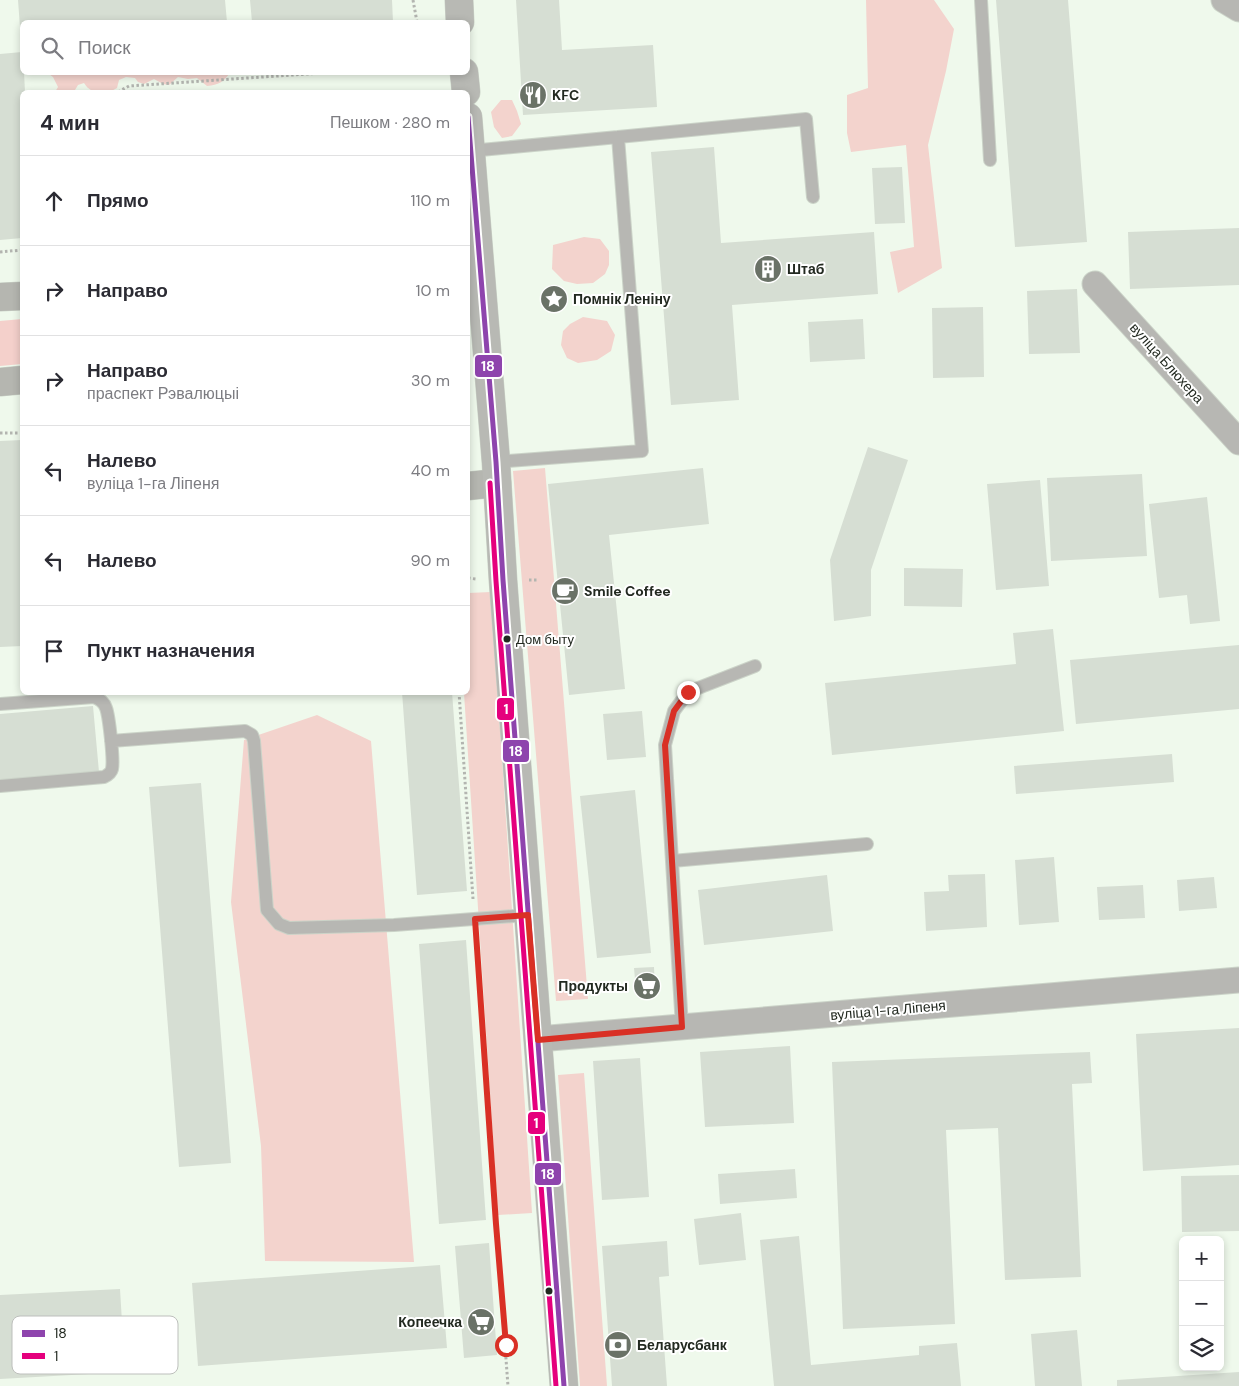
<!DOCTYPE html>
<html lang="ru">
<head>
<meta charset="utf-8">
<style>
  :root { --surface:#fff; --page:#f7f7f7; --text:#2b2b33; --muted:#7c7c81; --line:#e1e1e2 }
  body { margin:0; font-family:"DM Sans",sans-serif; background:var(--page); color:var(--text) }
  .controls { position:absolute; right:15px; bottom:15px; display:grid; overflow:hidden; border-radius:8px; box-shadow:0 2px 8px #0003 }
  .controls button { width:45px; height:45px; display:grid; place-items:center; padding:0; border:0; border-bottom:1px solid var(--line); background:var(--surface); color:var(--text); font:25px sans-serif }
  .stop { position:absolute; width:15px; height:15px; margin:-11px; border:4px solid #d93025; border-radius:50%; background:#fff }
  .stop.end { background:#d93025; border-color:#fff; box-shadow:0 1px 5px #0008 }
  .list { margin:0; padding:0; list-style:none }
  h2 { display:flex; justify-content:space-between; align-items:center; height:65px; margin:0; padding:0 20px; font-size:21px }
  h2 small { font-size:16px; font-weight:400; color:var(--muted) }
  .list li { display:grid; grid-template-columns:32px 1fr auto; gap:15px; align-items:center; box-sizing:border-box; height:90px; padding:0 20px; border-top:1px solid var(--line) }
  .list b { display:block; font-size:19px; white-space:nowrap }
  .list p { margin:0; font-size:16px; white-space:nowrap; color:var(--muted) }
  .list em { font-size:16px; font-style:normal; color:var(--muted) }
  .icon { flex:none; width:28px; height:28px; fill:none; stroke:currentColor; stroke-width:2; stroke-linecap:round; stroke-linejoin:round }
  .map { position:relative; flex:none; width:1239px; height:1386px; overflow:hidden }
  .search { position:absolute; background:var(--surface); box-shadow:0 2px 8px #0003; left:20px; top:20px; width:450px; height:55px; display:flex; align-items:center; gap:12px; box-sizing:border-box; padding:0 18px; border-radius:8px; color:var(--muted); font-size:19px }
  .panel { position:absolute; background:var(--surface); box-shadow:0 2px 8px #0003; left:20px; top:90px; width:450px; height:605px; border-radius:8px }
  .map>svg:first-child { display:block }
  .green { fill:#f4d0cb }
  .forest { fill:#f3d3cd }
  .building { fill:#d6ded3 }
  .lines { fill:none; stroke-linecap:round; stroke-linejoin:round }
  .lane-casing { stroke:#cbd3c8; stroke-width:14 }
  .street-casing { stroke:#cbd3c8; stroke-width:27 }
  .secondary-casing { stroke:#cbd3c8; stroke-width:29 }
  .primary-casing { stroke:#cbd3c8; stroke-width:29 }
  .path { stroke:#b3b5b0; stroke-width:3; stroke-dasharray:2.5 2.5; stroke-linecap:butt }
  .lane { stroke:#b7b7b3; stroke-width:12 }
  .street { stroke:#b7b7b3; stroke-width:25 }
  .secondary { stroke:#b5b6b0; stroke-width:28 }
  .primary { stroke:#b8b9b4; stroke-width:28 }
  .bus-1-casing { stroke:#fff; stroke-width:9 }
  .bus-2-casing { stroke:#fff; stroke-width:9 }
  .bus-1 { stroke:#8e44ad; stroke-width:5 }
  .bus-2 { stroke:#e5007d; stroke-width:5 }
  .route { stroke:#d93025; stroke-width:6 }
  .bus-dot { fill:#222920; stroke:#fff; stroke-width:2 }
  .labels { text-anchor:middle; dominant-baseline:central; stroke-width:4; stroke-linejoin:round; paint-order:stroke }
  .bus-label { font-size:13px; fill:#222920; stroke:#fff; text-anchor:start }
  .poi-label { font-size:14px; font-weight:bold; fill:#222920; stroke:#fff; text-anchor:start }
  .street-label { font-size:14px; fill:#222920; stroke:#fff }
  .key { fill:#fff; stroke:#bdbfbc; stroke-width:1 }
  .key-label { font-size:14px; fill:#222920 }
  .line-badge { stroke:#fff; stroke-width:2 }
  .badge-label { font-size:14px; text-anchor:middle; font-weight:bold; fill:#fff }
</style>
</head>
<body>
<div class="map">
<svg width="1239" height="1386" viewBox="0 0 1239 1386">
  <rect width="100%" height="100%" fill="#eff9ec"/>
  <!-- green -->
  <path class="green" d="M22,319V364L0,366V321Z"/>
  <!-- forest -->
  <path class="forest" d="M866,0H934L954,29L946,71L928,145L942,268L898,293L890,252L914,247L906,145L851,152L847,133V95L868,88Z
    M48,73V72L230,73C223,82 219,85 207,86L197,78L188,79L178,77L169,85L163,84L154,79L144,84L138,82L135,78L126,77L119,80L117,88C106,95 91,95 84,83L78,85L75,90V92H55L58,87L53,77L49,74Z
    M501,100H512L517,111L521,124L512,136L502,138L494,127L491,112Z
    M584,237L600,239L609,251V265L605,274L593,283L577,284L564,281L552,269L553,245Z
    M583,317L607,321L615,335L611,351L597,360L578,363L567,358L561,345L563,331L570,324Z
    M545,468L588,999L556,1001L513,471Z
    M491,592L532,1213L498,1215L464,693L468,692V593Z
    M317,715L371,741L414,1262L265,1261L261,1146L231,902L244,740Z
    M584,1073L607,1386H580L558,1075Z"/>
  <!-- building -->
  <path class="building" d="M18,0H225L227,22H22V41H21Z
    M250,0H392L393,22H252Z
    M516,0H559L562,50L653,45L657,107L523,115Z
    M996,0H1068L1087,242L1015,247Z
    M22,52V72H24L25,92H22V238L0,240V54Z
    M714,147L721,243L874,232L878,294L732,305L739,400L671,405L651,152Z
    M902,167L905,223L875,224L872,168Z
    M1239,228V285L1130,289L1128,232Z
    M1077,289L1080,353L1029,354L1027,291Z
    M983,307L984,377L933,378L932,308Z
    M863,319L865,359L810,362L808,322Z
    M22,440V646L0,647V441Z
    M868,447L908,460L871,570V616L834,621L830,560Z
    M703,468L709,524L609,535L625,689L569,695L548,484Z
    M1142,474L1147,556L1051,561L1047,478Z
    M1040,480L1049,586L996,590L987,484Z
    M1207,497L1220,621L1190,624L1187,595L1159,598L1149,504Z
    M904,568L963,569L962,607L904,606Z
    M1053,629L1064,731L832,755L825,683L1016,664L1013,633Z
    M1239,645V709L1076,724L1070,660Z
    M402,692H452L467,891L417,895Z
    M93,706L99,772L0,781V714Z
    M642,711L646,757L607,760L603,714Z
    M1172,754L1174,782L1016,794L1014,766Z
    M201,783L231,1163L179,1167L149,787Z
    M635,790L651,953L597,958L580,796Z
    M1054,857L1059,922L1019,925L1015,860Z
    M985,874L987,927L926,931L924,892L949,891L948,875Z
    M827,875L833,931L704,945L698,890Z
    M1214,877L1217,908L1179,911L1177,880Z
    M1143,885L1145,918L1099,920L1097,887Z
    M466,940L486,1220L439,1224L419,944Z
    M654,967L655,990L636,991L634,968Z
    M1239,1028V1165L1143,1171L1136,1034Z
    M790,1046L794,1123L705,1127L700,1052Z
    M1090,1052L1092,1083L1072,1084L1081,1277L1005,1280L998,1128L946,1130L955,1324L843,1329L832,1062Z
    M640,1058L649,1197L602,1200L593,1061Z
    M795,1169L797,1198L720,1204L718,1174Z
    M1239,1175V1231L1182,1232L1181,1176Z
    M741,1213L746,1260L699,1265L694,1219Z
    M799,1236L811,1365L919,1355V1346L957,1343L961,1386H774L760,1240Z
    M667,1241L669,1276L659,1277L667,1386H612L602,1246Z
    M489,1243L497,1355L464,1358L455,1246Z
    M440,1265L447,1348L198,1366L192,1283Z
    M120,1289L125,1372L0,1379V1295Z
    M1077,1330L1082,1386H1035L1031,1334Z
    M1239,1372V1386H1117V1380Z"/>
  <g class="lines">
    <!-- lane casing -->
    <g class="lane-casing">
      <path id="lane" d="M981,0L990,160
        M618,137L806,119L813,197
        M470,151L618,137L642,451L496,462
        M0,704L94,697C100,699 104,702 106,708C109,716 114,760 112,769C111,773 108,775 104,777L0,786
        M111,741L245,731L252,735L254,741L267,910L279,924L289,928L394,925L528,915
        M672,861L867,844
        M682,1027L665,745L674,711L688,692L755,666"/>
    </g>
    <!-- street casing -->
    <g class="street-casing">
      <path id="street" d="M1224,0L1239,9
        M1095,284L1239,442
        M538,1039L1239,980"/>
    </g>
    <!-- secondary casing -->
    <g class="secondary-casing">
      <path id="secondary" d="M0,297L22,296
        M0,382L22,380
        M468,486L497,483"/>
    </g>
    <!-- primary casing -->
    <g class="primary-casing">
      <path id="primary" d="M459,0L460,22
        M464,72L466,92
        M468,117L496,462L503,580L564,1386"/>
    </g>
    <!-- path -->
    <path class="path" d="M413,0L417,22
      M118,92L129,86L337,72
      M0,252L22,250
      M0,433H22
      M468,578L476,579
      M529,580H539
      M459,692L473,899
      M476,938L496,1224L508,1386"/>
    <!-- lane -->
    <use href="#lane" class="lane"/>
    <!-- street -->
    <use href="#street" class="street"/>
    <!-- secondary -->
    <use href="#secondary" class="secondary"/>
    <!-- primary -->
    <use href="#primary" class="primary"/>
    <!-- bus-1 casing -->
    <g class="bus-1-casing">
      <path id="bus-1" d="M468,117L496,462L503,580L564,1386"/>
    </g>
    <!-- bus-2 casing -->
    <g class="bus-2-casing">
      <path id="bus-2" d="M490,483L496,581L556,1386"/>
    </g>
    <!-- bus-1 -->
    <use href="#bus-1" class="bus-1"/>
    <!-- bus-2 -->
    <use href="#bus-2" class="bus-2"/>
  </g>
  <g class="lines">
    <!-- route -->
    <path class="route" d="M506,1345L496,1224L475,919L528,915L538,1040L682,1027L665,745L674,711L688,692"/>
  </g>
  <!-- icons -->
  <defs>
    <g id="restaurant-disc" transform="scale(1.4375)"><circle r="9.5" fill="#6a7267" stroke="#fff"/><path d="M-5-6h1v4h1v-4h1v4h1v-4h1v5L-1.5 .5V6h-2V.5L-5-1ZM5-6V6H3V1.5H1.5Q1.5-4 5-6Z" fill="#fff"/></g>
    <g id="building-disc" transform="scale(1.4375)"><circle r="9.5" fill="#6a7267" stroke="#fff"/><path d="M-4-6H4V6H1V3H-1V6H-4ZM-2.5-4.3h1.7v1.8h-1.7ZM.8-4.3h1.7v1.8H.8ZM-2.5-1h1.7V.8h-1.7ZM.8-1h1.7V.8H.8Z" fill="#fff"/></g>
    <g id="sight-disc" transform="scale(1.4375)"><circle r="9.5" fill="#6a7267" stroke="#fff"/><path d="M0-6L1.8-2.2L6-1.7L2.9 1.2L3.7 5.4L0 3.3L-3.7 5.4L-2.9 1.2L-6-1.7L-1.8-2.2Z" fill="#fff"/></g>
    <g id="cafe-disc" transform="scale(1.4375)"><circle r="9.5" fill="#6a7267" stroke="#fff"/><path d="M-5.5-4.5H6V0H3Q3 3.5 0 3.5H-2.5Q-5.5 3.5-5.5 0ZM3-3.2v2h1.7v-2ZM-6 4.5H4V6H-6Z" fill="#fff"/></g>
    <g id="supermarket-disc" transform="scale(1.4375)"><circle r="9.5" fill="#6a7267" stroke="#fff"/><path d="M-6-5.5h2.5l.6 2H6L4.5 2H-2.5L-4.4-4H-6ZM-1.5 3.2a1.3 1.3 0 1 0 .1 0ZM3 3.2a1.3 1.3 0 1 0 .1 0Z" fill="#fff"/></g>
    <g id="bank-disc" transform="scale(1.4375)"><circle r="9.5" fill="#6a7267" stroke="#fff"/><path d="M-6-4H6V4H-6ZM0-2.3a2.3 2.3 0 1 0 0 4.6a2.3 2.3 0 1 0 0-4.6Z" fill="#fff"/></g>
  </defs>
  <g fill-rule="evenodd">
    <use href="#restaurant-disc" x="533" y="95"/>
    <use href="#building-disc" x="768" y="269"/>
    <use href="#sight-disc" x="554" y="299"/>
    <use href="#cafe-disc" x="565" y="591"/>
    <use href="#supermarket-disc" x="647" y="986"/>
    <use href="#supermarket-disc" x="481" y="1322"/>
    <use href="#bank-disc" x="618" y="1345"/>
  </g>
  <!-- markers -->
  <g class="bus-dot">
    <circle cx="507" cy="639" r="4.5"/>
    <circle cx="549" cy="1291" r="4.5"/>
  </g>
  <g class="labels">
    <!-- bus labels -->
    <g class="bus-label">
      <text x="516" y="639">Дом быту</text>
    </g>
    <!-- poi labels -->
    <g class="poi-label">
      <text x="552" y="95">KFC</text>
      <text x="787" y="269">Штаб</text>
      <text x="573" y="299">Помнік Леніну</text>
      <text x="584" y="591">Smile Coffee</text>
      <text x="628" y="986" text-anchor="end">Продукты</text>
      <text x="462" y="1322" text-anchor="end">Копеечка</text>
      <text x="637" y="1345">Беларусбанк</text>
    </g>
    <!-- street labels -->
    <g class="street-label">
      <text transform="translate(1167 363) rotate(48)">вуліца Блюхера</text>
      <text transform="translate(888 1010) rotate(-5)">вуліца 1-га Ліпеня</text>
    </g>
  </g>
  <!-- legend -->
  <rect x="12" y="1316" width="166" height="58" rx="8" class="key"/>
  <rect x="22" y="1330" width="23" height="7" fill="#8e44ad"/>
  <rect x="22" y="1353" width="23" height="6" fill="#e5007d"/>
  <g class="key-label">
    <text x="54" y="1338">18</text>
    <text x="54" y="1361">1</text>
  </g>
  <g class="line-badge">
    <rect x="474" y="354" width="29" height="24" rx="5" fill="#8e44ad"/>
    <rect x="496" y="697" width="19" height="24" rx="5" fill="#e5007d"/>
    <rect x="502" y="739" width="28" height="24" rx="5" fill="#8e44ad"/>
    <rect x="527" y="1111" width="19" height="24" rx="5" fill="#e5007d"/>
    <rect x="534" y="1162" width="28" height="24" rx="5" fill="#8e44ad"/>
  </g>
  <g class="badge-label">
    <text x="488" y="371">18</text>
    <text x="506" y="714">1</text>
    <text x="516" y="756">18</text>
    <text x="536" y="1128">1</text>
    <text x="548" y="1179">18</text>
  </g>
</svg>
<div class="controls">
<button>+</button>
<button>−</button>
<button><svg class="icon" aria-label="layers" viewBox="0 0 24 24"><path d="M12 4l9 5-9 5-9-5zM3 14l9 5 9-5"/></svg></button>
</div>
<div class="stop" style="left:506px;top:1345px"></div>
<div class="stop end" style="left:688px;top:692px"></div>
<div class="search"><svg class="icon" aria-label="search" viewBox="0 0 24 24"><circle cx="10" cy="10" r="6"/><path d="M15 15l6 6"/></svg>Поиск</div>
<section class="panel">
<h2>4 мин<small>Пешком · 280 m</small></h2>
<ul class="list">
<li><svg class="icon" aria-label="ahead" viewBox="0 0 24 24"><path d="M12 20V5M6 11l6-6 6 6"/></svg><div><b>Прямо</b></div><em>110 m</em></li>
<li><svg class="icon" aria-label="right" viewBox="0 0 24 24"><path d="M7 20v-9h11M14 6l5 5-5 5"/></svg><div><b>Направо</b></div><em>10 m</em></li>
<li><svg class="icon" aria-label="right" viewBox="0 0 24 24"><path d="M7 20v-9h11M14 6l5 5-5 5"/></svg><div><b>Направо</b><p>праспект Рэвалюцыі</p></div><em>30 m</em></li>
<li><svg class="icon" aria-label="left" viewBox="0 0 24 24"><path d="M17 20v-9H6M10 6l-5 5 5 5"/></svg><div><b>Налево</b><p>вуліца 1-га Ліпеня</p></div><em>40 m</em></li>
<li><svg class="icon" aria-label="left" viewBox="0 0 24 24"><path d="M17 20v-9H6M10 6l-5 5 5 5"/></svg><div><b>Налево</b></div><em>90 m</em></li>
<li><svg class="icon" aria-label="arrive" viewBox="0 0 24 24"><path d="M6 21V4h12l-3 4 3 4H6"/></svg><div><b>Пункт назначения</b></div></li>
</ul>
</section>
</div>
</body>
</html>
